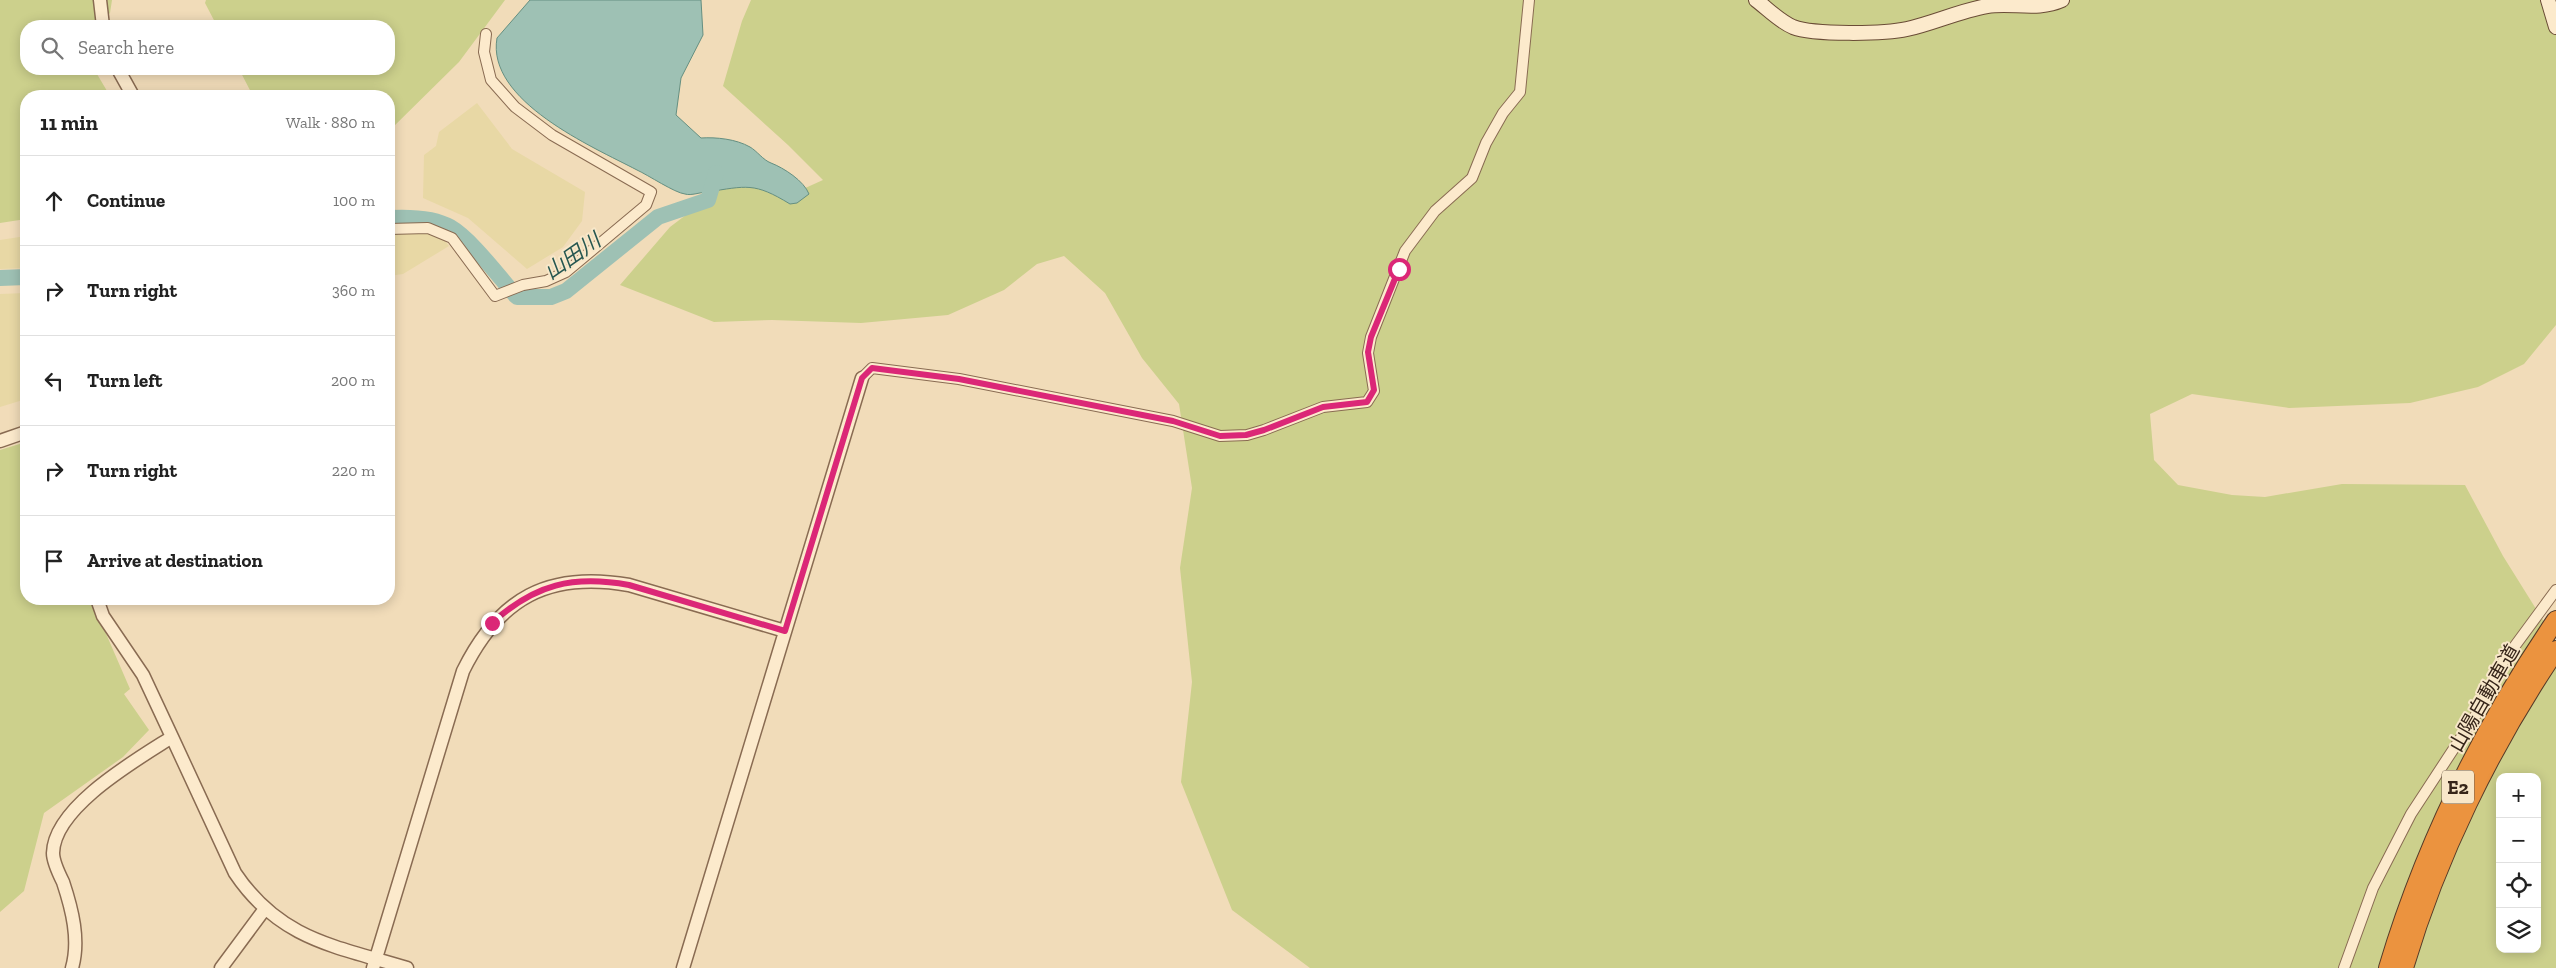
<!DOCTYPE html>
<html lang="en">
<head>
<meta charset="utf-8">
<style>
  :root { --surface:#fff; --page:#f6f6f6; --text:#222; --muted:#767676; --line:#e0e0e0 }
  body { margin:0; font-family:"Zilla Slab","Noto Sans JP",serif; background:var(--page); color:var(--text) }
  .controls { position:absolute; right:15px; bottom:15px; display:grid; overflow:hidden; border-radius:10px; box-shadow:0 2px 12px #0003 }
  .controls button { width:45px; height:45px; display:grid; place-items:center; padding:0; border:0; border-bottom:1px solid var(--line); background:var(--surface); color:var(--text); font:25px sans-serif }
  .stop { position:absolute; width:15px; height:15px; margin:-11px; border:4px solid #db2777; border-radius:50%; background:#fff }
  .stop.end { background:#db2777; border-color:#fff; box-shadow:0 1px 5px #0008 }
  .list { margin:0; padding:0; list-style:none }
  h2 { display:flex; justify-content:space-between; align-items:center; height:65px; margin:0; padding:0 20px; font-size:21px }
  h2 small { font-size:16px; font-weight:400; color:var(--muted) }
  .list li { display:grid; grid-template-columns:32px 1fr auto; gap:15px; align-items:center; box-sizing:border-box; height:90px; padding:0 20px; border-top:1px solid var(--line) }
  .list b { display:block; font-size:19px; white-space:nowrap }
  .list em { font-size:16px; font-style:normal; color:var(--muted) }
  .icon { flex:none; width:28px; height:28px; fill:none; stroke:currentColor; stroke-width:2; stroke-linecap:round; stroke-linejoin:round }
  .map { position:relative; flex:none; width:2556px; height:968px; overflow:hidden }
  .search { position:absolute; background:var(--surface); box-shadow:0 2px 12px #0003; left:20px; top:20px; width:375px; height:55px; display:flex; align-items:center; gap:12px; box-sizing:border-box; padding:0 18px; border-radius:20px; color:var(--muted); font-size:19px }
  .panel { position:absolute; background:var(--surface); box-shadow:0 2px 12px #0003; left:20px; top:90px; width:375px; height:515px; border-radius:20px }
  .map>svg:first-child { display:block }
  .farmland { fill:#e8d8a5 }
  .green { fill:#ccd08c; fill-rule:evenodd }
  .water { fill:#9ec1b4; stroke:#658f81 }
  .lines { fill:none; stroke-linecap:round; stroke-linejoin:round }
  .river { stroke:#9ec1b4; stroke-width:16 }
  .minor-casing { stroke:#896b52; stroke-width:12 }
  .tertiary-casing { stroke:#896b52; stroke-width:15 }
  .secondary-casing { stroke:#6a4c36; stroke-width:16 }
  .motorway-casing { stroke:#553a28; stroke-width:20 }
  .minor { stroke:#fceacc; stroke-width:10 }
  .tertiary { stroke:#fceacc; stroke-width:12 }
  .secondary { stroke:#fceacc; stroke-width:14 }
  .motorway { stroke:#eb933f; stroke-width:18 }
  .route { stroke:#db2777; stroke-width:6 }
  .labels { text-anchor:middle; dominant-baseline:central; stroke-width:4; stroke-linejoin:round; paint-order:stroke }
  .shield { fill:#f8e7c9; stroke:#705f4e; stroke-width:1 }
  .shield-label { font-size:19px; font-weight:bold; fill:#362519 }
  .street-label { font-size:20px; fill:#362519; stroke:#f8e7c9 }
  .water-label { font-size:21px; font-style:italic; fill:#275751; stroke:#f8e7c9 }
</style>
</head>
<body>
<div class="map">
<svg width="2556" height="968" viewBox="0 0 2556 968">
  <rect width="100%" height="100%" fill="#f1dcb9"/>
  <!-- farmland -->
  <path class="farmland" d="M477,103L512,149L585,192L582,221L563,247L527,269L468,218L423,198L424,155L436,146L439,132Z
    M427,233L442,237L449,246L403,274L389,276V234Z
    M26,236V268L0,269V240Z
    M26,293V399L0,407V294Z"/>
  <!-- green -->
  <path class="green" d="M0,0H112L110,13L97,26H26V69H94L110,96H26V219L0,223Z
    M206,0H505L459,62L389,131V96H253L239,69H389V26H217L205,3Z
    M751,0H2556V325L2524,364L2478,387L2410,403L2289,408L2192,394L2150,414L2154,460L2178,485L2232,495L2265,497L2342,484L2465,485L2503,556L2556,641V968H1310L1232,910L1181,782L1192,682L1180,568L1192,488L1179,404L1142,358L1105,293L1064,256L1037,264L1004,290L948,315L861,323L772,320L714,322L620,285L670,227L723,187L752,174L803,189L823,180L788,145L723,86L742,21ZM2500,777H2537V949H2500Z
    M26,442V599H91L130,689L124,694L149,730L123,757L44,813L24,891L0,912V450Z"/>
  <!-- water -->
  <path class="water" d="M530,0H701L703,35L681,78L676,115L701,138C716,137 736,139 750,147C757,151 763,160 771,163C784,168 804,181 809,194L797,203L790,204C754,182 747,186 707,192C701,192 691,196 685,194C675,193 648,175 637,170C593,147 486,101 497,38Z"/>
  <g class="lines">
    <!-- river -->
    <path class="river" d="M389,218C408,217 433,217 450,227C471,239 499,277 517,297H551L566,291L658,217L708,200L716,173
      M0,278L26,277"/>
    <!-- minor casing -->
    <g class="minor-casing">
      <path id="minor" d="M389,229L428,228L452,238L495,296L523,285L546,281L566,272L646,205L651,192L552,135L515,107L491,80L484,52L486,34
        M862,378L872,368L959,379L1173,421L1220,436L1247,435L1264,430L1323,407L1367,402L1374,391L1368,353L1371,337L1405,251L1435,211L1472,178L1486,143L1503,113L1520,92L1529,0
        M2344,968L2373,888L2411,814L2481,707L2503,662L2556,590"/>
    </g>
    <!-- tertiary casing -->
    <g class="tertiary-casing">
      <path id="tertiary" d="M100,0L103,26
        M118,69L133,96
        M0,441L26,432
        M172,737L235,873C280,940 335,946 407,968
        M72,968C80,940 72,909 63,882C59,874 53,862 53,853C54,807 136,760 172,737L143,675L103,616L97,599
        M221,968L264,910
        M373,968L463,671C499,598 548,571 629,585L785,631
        M683,968L862,378"/>
    </g>
    <!-- secondary casing -->
    <g class="secondary-casing">
      <path id="secondary" d="M1756,0C1768,9 1779,21 1793,27C1813,35 1885,34 1907,29C1934,23 1959,11 1987,6C2012,2 2038,11 2062,0
        M2548,0L2556,27"/>
    </g>
    <!-- motorway casing -->
    <g class="motorway-casing">
      <path id="motorway" d="M2388,968C2425,844 2483,727 2556,620
        M2404,968C2437,856 2491,746 2556,650"/>
    </g>
    <!-- minor -->
    <use href="#minor" class="minor"/>
    <!-- tertiary -->
    <use href="#tertiary" class="tertiary"/>
    <!-- secondary -->
    <use href="#secondary" class="secondary"/>
    <!-- motorway -->
    <use href="#motorway" class="motorway"/>
  </g>
  <g class="lines">
    <!-- route -->
    <path class="route" d="M492,623C535,584 573,575 629,585L785,631L862,378L872,368L959,379L1173,421L1220,436L1246,435L1264,430L1323,407L1367,402L1374,390L1368,352L1371,337L1399,269"/>
  </g>
  <g class="labels">
    <!-- shield labels -->
    <rect class="shield" x="2442" y="770.5" width="32" height="33" rx="4"/>
    <g class="shield-label">
      <text x="2458" y="787">E2</text>
    </g>
    <!-- street labels -->
    <g class="street-label">
      <text transform="translate(2484 698) rotate(-60)">山陽自動車道</text>
    </g>
    <!-- water labels -->
    <g class="water-label">
      <text transform="translate(572 256) rotate(-35)">山田川</text>
    </g>
  </g>
</svg>
<div class="controls">
<button>+</button>
<button>−</button>
<button><svg class="icon" aria-label="locate" viewBox="0 0 24 24"><circle cx="12" cy="12" r="6"/><path d="M12 2v4M12 18v4M2 12h4M18 12h4"/></svg></button>
<button><svg class="icon" aria-label="layers" viewBox="0 0 24 24"><path d="M12 4l9 5-9 5-9-5zM3 14l9 5 9-5"/></svg></button>
</div>
<div class="stop" style="left:1399px;top:269px"></div>
<div class="stop end" style="left:492px;top:623px"></div>
<div class="search"><svg class="icon" aria-label="search" viewBox="0 0 24 24"><circle cx="10" cy="10" r="6"/><path d="M15 15l6 6"/></svg>Search here</div>
<section class="panel">
<h2>11 min<small>Walk · 880 m</small></h2>
<ul class="list">
<li><svg class="icon" aria-label="ahead" viewBox="0 0 24 24"><path d="M12 20V5M6 11l6-6 6 6"/></svg><div><b>Continue</b></div><em>100 m</em></li>
<li><svg class="icon" aria-label="right" viewBox="0 0 24 24"><path d="M7 20v-9h11M14 6l5 5-5 5"/></svg><div><b>Turn right</b></div><em>360 m</em></li>
<li><svg class="icon" aria-label="left" viewBox="0 0 24 24"><path d="M17 20v-9H6M10 6l-5 5 5 5"/></svg><div><b>Turn left</b></div><em>200 m</em></li>
<li><svg class="icon" aria-label="right" viewBox="0 0 24 24"><path d="M7 20v-9h11M14 6l5 5-5 5"/></svg><div><b>Turn right</b></div><em>220 m</em></li>
<li><svg class="icon" aria-label="arrive" viewBox="0 0 24 24"><path d="M6 21V4h12l-3 4 3 4H6"/></svg><div><b>Arrive at destination</b></div></li>
</ul>
</section>
</div>
</body>
</html>
